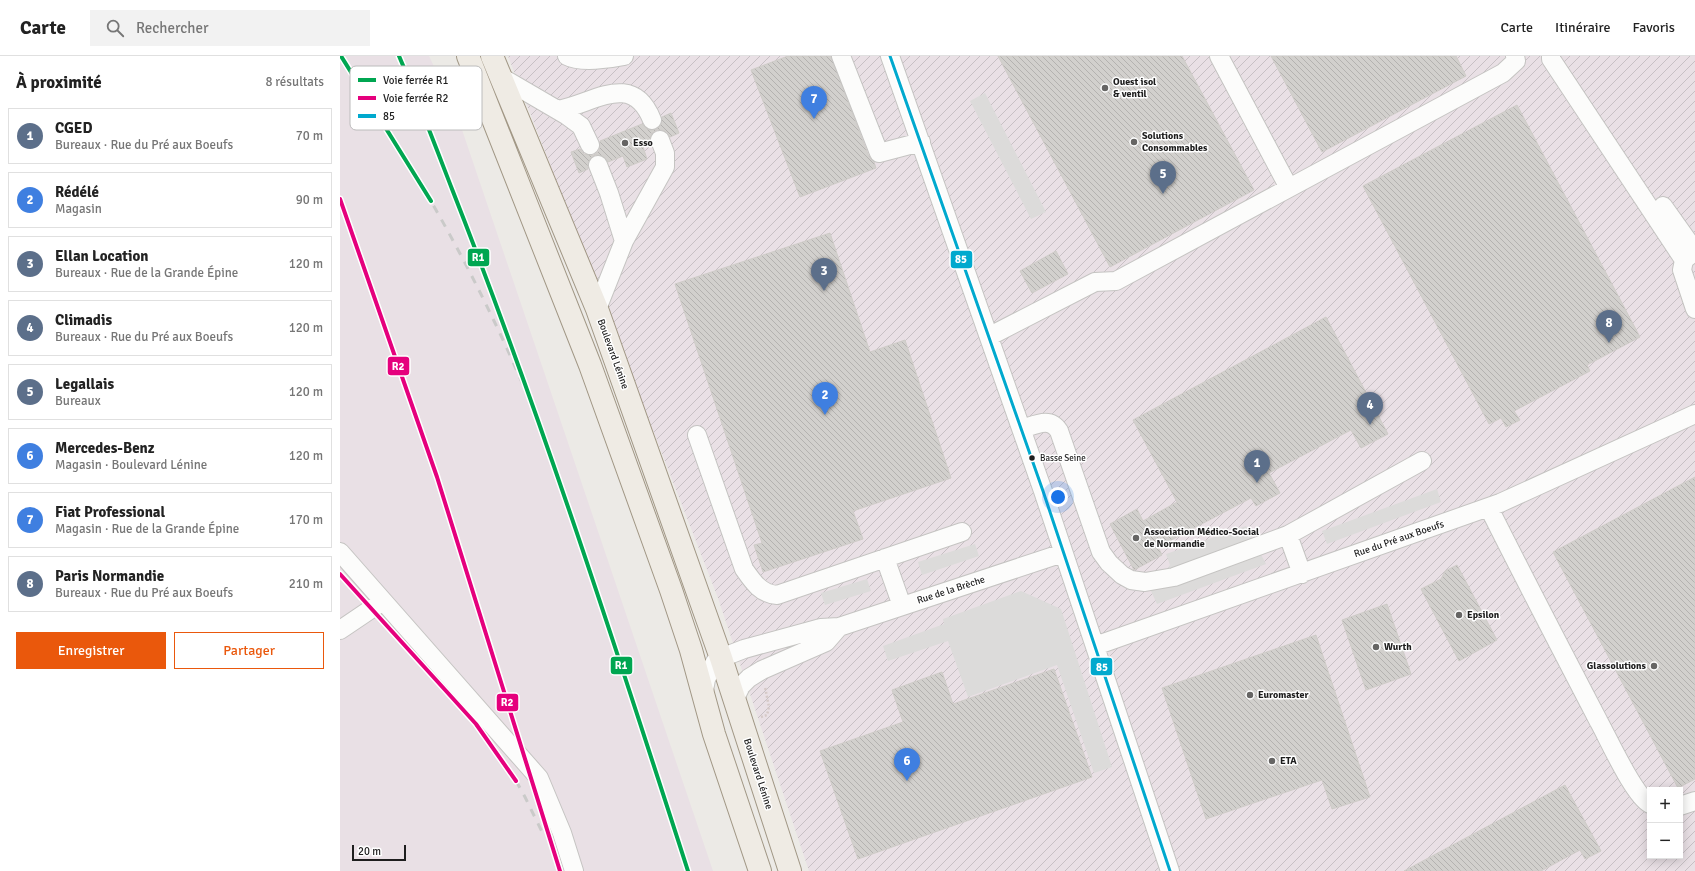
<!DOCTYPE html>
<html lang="fr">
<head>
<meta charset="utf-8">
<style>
  :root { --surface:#fff; --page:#f2f2f2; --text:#222; --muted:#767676; --line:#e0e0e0; --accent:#ea580c }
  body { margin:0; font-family:Signika,sans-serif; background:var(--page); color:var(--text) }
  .controls { position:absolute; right:12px; bottom:12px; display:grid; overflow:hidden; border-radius:0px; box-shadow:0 2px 10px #0003 }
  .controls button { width:36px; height:36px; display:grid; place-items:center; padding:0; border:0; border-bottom:1px solid var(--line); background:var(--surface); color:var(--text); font:20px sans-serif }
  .scale { position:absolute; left:12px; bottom:10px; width:54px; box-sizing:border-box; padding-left:4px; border:2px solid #1e1e1e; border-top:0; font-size:11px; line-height:14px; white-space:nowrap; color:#1e1e1e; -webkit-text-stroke:3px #fff; paint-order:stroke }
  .you { position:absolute; left:718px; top:441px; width:14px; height:14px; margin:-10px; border:3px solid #fff; border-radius:50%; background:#1a73e8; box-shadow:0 0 0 6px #1a73e833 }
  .badge { display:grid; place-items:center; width:26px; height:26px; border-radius:50%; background:var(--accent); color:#fff; font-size:13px; font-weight:700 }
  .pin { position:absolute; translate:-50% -33px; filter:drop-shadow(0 1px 2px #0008) }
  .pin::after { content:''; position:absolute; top:21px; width:14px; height:12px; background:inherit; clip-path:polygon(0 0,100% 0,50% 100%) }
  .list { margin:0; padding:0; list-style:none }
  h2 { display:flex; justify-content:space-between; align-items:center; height:52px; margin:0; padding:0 16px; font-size:17px }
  h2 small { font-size:13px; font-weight:400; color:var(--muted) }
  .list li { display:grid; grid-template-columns:26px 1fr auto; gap:12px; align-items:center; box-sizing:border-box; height:56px; margin:0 8px 8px; padding:0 8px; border:1px solid var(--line); border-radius:0px }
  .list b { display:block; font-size:15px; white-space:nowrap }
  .list p { margin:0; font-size:13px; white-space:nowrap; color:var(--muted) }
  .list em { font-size:13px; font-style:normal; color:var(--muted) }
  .actions { display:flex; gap:8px; padding:12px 16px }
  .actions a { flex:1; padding:9px 0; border:1px solid var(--accent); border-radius:0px; text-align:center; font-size:14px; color:var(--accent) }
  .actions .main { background:var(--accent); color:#fff }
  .icon { flex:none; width:22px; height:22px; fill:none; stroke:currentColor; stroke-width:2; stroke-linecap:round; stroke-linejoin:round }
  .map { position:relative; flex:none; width:1355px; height:815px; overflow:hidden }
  header { display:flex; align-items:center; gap:24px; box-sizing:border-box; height:56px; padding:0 20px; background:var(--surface); border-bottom:1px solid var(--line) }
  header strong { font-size:19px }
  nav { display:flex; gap:22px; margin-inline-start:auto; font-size:14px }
  .search { width:280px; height:36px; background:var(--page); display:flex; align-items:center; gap:10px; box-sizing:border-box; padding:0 14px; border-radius:0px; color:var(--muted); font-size:15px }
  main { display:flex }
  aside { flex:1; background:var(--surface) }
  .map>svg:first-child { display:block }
  .industrial { fill:url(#industrial-furrows); fill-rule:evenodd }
  .railway { fill:#e9e0e5 }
  .parking { fill:#dcdbda }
  .building { fill:url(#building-back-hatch); stroke:#cfccc8 }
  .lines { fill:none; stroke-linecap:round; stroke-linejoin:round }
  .minor-casing { stroke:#c5c4c2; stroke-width:20 }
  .major-casing { stroke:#a19785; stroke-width:24 }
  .path { stroke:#d5c9c7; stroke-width:2.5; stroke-dasharray:2 2; stroke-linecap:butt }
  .minor { stroke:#fcfcfb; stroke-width:18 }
  .major { stroke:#efebe4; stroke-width:22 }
  .rail { stroke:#cacac9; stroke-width:3; stroke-dasharray:8 8; stroke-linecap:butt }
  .bus-1-casing { stroke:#fff; stroke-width:6 }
  .bus-1 { stroke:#00a9ce; stroke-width:3 }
  .rail-1-casing { stroke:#fff; stroke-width:7 }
  .rail-2-casing { stroke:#fff; stroke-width:7 }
  .rail-1 { stroke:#00a651; stroke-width:4 }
  .rail-2 { stroke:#e5007d; stroke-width:4 }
  .poi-dot { fill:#666564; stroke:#fff; stroke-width:1.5 }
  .bus-dot { fill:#1e1e1e; stroke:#fff; stroke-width:1.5 }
  .labels { text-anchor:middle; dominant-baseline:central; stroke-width:3; stroke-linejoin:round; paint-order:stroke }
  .bus-label { font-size:9px; fill:#1e1e1e; stroke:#fff; text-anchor:start }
  .poi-label { font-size:10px; font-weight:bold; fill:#1e1e1e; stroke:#fff; text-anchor:start }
  .street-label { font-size:10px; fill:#1e1e1e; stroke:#fff }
  .key { fill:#fff; stroke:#bcbcbc; stroke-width:1 }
  .key-label { font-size:11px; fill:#1e1e1e }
  .line-badge { stroke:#fff; stroke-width:1.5 }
  .badge-label { font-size:11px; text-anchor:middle; font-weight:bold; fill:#fff }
</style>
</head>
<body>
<header>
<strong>Carte</strong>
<div class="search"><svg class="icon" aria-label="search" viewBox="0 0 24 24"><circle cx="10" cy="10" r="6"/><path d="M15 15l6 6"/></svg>Rechercher</div>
<nav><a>Carte</a><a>Itinéraire</a><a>Favoris</a></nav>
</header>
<main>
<aside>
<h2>À proximité<small>8 résultats</small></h2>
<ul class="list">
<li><span class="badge" style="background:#5c6f8a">1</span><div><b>CGED</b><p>Bureaux · Rue du Pré aux Boeufs</p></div><em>70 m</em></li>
<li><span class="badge" style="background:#3f7fe0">2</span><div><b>Rédélé</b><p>Magasin</p></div><em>90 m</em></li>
<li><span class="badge" style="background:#5c6f8a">3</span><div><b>Ellan Location</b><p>Bureaux · Rue de la Grande Épine</p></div><em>120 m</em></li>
<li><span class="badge" style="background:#5c6f8a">4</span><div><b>Climadis</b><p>Bureaux · Rue du Pré aux Boeufs</p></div><em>120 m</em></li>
<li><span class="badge" style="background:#5c6f8a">5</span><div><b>Legallais</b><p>Bureaux</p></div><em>120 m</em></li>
<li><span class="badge" style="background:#3f7fe0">6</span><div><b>Mercedes-Benz</b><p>Magasin · Boulevard Lénine</p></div><em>120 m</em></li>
<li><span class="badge" style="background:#3f7fe0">7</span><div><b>Fiat Professional</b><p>Magasin · Rue de la Grande Épine</p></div><em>170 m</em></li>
<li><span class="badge" style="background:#5c6f8a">8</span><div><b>Paris Normandie</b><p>Bureaux · Rue du Pré aux Boeufs</p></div><em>210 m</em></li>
</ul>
<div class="actions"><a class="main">Enregistrer</a><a>Partager</a></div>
</aside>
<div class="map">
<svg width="1355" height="815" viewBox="0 0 1355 815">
  <defs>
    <pattern id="industrial-furrows" width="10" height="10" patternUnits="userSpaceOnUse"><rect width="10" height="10" fill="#e9e0e5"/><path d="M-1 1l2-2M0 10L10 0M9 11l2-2" fill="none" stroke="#c7c0c4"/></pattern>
    <pattern id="building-back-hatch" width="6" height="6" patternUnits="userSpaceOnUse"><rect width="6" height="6" fill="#d2d0cd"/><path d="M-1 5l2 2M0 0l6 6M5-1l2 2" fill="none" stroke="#b4b2b0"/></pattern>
  </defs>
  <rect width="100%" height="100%" fill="#eceae6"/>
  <!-- industrial -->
  <path class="industrial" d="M168,0H1355V815H469L378,542ZM1310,734H1340V800H1310Z"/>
  <!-- railway -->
  <path class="railway" d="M0,0H89L117,59L373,815H0Z"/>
  <!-- parking -->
  <path class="parking" d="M645,37L706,156L691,163L630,45Z
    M1097,433L1101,446L987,488L982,475Z
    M906,470L926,508L817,548L811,535L830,509L826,498Z
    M635,488L639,500L582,519L578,506Z
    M527,523L531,535L485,549L481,537Z
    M681,535L721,553L772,711L754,717L717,609L628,641L608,585L548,605L543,590L604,568L603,563Z"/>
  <!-- building -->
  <path class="building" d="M448,0H491L529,101L534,106L536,112L460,141L411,14Z
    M658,0H842L914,134L770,211Z
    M931,0H1116L1126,20L982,96Z
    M1177,49L1300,281L1247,309L1250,315L1174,355L1180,364L1166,371L1161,362L1149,368L1023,130Z
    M331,57L339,77L330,81L327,76L322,74H317L312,77L310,82V88L303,91L307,103L287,111L283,100L268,106L264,101L259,99H255L250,103L248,108V113L239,117L231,96L240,93L244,98L250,99H254L259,95L260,85L302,68L307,73L311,74L317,73L321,69L322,61Z
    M490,177L530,296L565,284L611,422L513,455L523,483L423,516L414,489L422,487L335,228Z
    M716,195L728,218L692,237L680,215Z
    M986,261L1048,378L1021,392L1011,374L929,417L940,437L916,450L911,442L818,491L822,499L794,514L770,468L797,453L803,465L837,446L793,364Z
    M1355,421V723L1338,732L1213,496Z
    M1117,509L1157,584L1119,605L1081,533L1101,523L1105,515Z
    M1047,548L1071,618L1026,634L1002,564Z
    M976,579L1030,741L992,753L982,724L866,763L822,632Z
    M714,613L752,721L518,803L480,695L563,666L552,634L602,616L613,648Z
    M1225,729L1261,795L1245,803L1240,794L1201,815H1064Z"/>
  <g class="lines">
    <!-- minor casing -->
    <g class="minor-casing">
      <path id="minor" d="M227,0C240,7 270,3 284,0
        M501,0L539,97L581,86
        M550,0L703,435L830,815
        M879,0L949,132
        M1211,0V3L1344,204
        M161,21L226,59L241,70L250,89
        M218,54C253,48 292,14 312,64
        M1323,150L1355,195
        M284,185L325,111V97L320,84
        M1353,197L1344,204L1342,214L1355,253
        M257,253L284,185L269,137L258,109
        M650,280L755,226L776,225L1163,17L1176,5L1175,0
        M682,373C695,369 710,360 719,375L761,496L769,507L782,519L791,524L805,526L834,521L948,479L1082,405
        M357,379L404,513C413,526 421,538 437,539L622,476
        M1149,452C1185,524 1222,595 1259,666C1269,684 1294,740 1310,748
        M948,479L962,518
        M0,496L199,722L222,777L234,815
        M545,502L562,550
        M0,574L43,545
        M755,590L1160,447L1355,358
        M363,641L366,623L375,606L381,602L404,593L481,572L499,571L723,497
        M394,644L401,630L409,622L422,614L486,586L499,571
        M1340,750L1355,745"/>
    </g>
    <!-- major casing -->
    <g class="major-casing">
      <path id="major" d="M128,0L250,309L331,534L351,594L374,678L420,815
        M152,0L257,253L381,602L450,815"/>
    </g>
    <!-- path -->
    <path class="path" d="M421,661L427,659L429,651L425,631"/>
    <!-- minor -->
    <use href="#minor" class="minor"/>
    <!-- major -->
    <use href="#major" class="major"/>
    <!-- rail -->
    <path class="rail" d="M1,0C34,51 67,102 96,154C141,233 179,314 211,398
      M0,143L97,421L220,815
      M0,518L136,668L170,714L185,741L204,780"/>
    <!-- bus-1 casing -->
    <g class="bus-1-casing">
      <path id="bus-1" d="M550,0L703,435L830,815"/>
    </g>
    <!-- bus-1 -->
    <use href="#bus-1" class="bus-1"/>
    <!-- rail-1 casing -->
    <g class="rail-1-casing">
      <path id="rail-1" d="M1,0L91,145
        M59,0C78,44 95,89 112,133C200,357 274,586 348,815"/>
    </g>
    <!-- rail-2 casing -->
    <g class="rail-2-casing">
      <path id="rail-2" d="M0,143L97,421L220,815
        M0,518L136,668L176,725"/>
    </g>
    <!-- rail-1 -->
    <use href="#rail-1" class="rail-1"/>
    <!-- rail-2 -->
    <use href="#rail-2" class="rail-2"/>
  </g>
  <!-- markers -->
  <g class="poi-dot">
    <circle cx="765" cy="32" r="4"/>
    <circle cx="794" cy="86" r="4"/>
    <circle cx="285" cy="87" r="4"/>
    <circle cx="796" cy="482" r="4"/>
    <circle cx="1119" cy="559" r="4"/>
    <circle cx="1036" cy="591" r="4"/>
    <circle cx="1314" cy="610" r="4"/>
    <circle cx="910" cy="639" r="4"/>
    <circle cx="932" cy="705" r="4"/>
  </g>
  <circle class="bus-dot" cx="692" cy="402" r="3.5"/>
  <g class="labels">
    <!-- bus labels -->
    <g class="bus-label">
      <text x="700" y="402">Basse Seine</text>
    </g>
    <!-- poi labels -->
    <g class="poi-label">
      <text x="773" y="26">Ouest isol<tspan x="773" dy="12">&amp; ventil</tspan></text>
      <text x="802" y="80">Solutions<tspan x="802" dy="12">Consommables</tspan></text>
      <text x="293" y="87">Esso</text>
      <text x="804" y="476">Association Médico-Social<tspan x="804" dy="12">de Normandie</tspan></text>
      <text x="1127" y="559">Epsilon</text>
      <text x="1044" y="591">Wurth</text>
      <text x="1306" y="610" text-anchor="end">Glassolutions</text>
      <text x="918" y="639">Euromaster</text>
      <text x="940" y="705">ETA</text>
    </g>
    <!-- street labels -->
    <g class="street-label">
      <text transform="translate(273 298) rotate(70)">Boulevard Lénine</text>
      <text transform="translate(1059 483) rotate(-19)">Rue du Pré aux Boeufs</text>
      <text transform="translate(611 534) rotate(-18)">Rue de la Brèche</text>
      <text transform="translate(418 718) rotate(72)">Boulevard Lénine</text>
    </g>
  </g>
  <!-- legend -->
  <rect x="10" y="10" width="132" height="64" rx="6" class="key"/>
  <rect x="18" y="22" width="18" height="4" fill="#00a651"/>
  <rect x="18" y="40" width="18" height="4" fill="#e5007d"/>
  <rect x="18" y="58" width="18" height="4" fill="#00a9ce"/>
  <g class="key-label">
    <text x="43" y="28">Voie ferrée R1</text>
    <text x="43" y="46">Voie ferrée R2</text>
    <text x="43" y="64">85</text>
  </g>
  <g class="line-badge">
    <rect x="127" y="192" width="23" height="19" rx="4" fill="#00a651"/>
    <rect x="610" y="194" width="23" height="19" rx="4" fill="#00a9ce"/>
    <rect x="47" y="300" width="23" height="20" rx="4" fill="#e5007d"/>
    <rect x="270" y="600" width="23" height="19" rx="4" fill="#00a651"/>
    <rect x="750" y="601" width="23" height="19" rx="4" fill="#00a9ce"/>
    <rect x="156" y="637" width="23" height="19" rx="4" fill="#e5007d"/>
  </g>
  <g class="badge-label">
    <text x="138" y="205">R1</text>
    <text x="621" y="207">85</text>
    <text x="58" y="314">R2</text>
    <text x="281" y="613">R1</text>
    <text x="762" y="615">85</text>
    <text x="167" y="650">R2</text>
  </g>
</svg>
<div class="controls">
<button>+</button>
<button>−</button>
</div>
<div class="scale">20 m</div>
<div class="you"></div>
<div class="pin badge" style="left:917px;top:427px;background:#5c6f8a">1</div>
<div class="pin badge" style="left:485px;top:359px;background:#3f7fe0">2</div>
<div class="pin badge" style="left:484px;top:235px;background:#5c6f8a">3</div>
<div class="pin badge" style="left:1030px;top:369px;background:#5c6f8a">4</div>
<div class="pin badge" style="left:823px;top:138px;background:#5c6f8a">5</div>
<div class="pin badge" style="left:567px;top:725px;background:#3f7fe0">6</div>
<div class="pin badge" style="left:474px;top:63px;background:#3f7fe0">7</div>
<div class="pin badge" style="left:1269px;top:287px;background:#5c6f8a">8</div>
</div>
</main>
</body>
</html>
